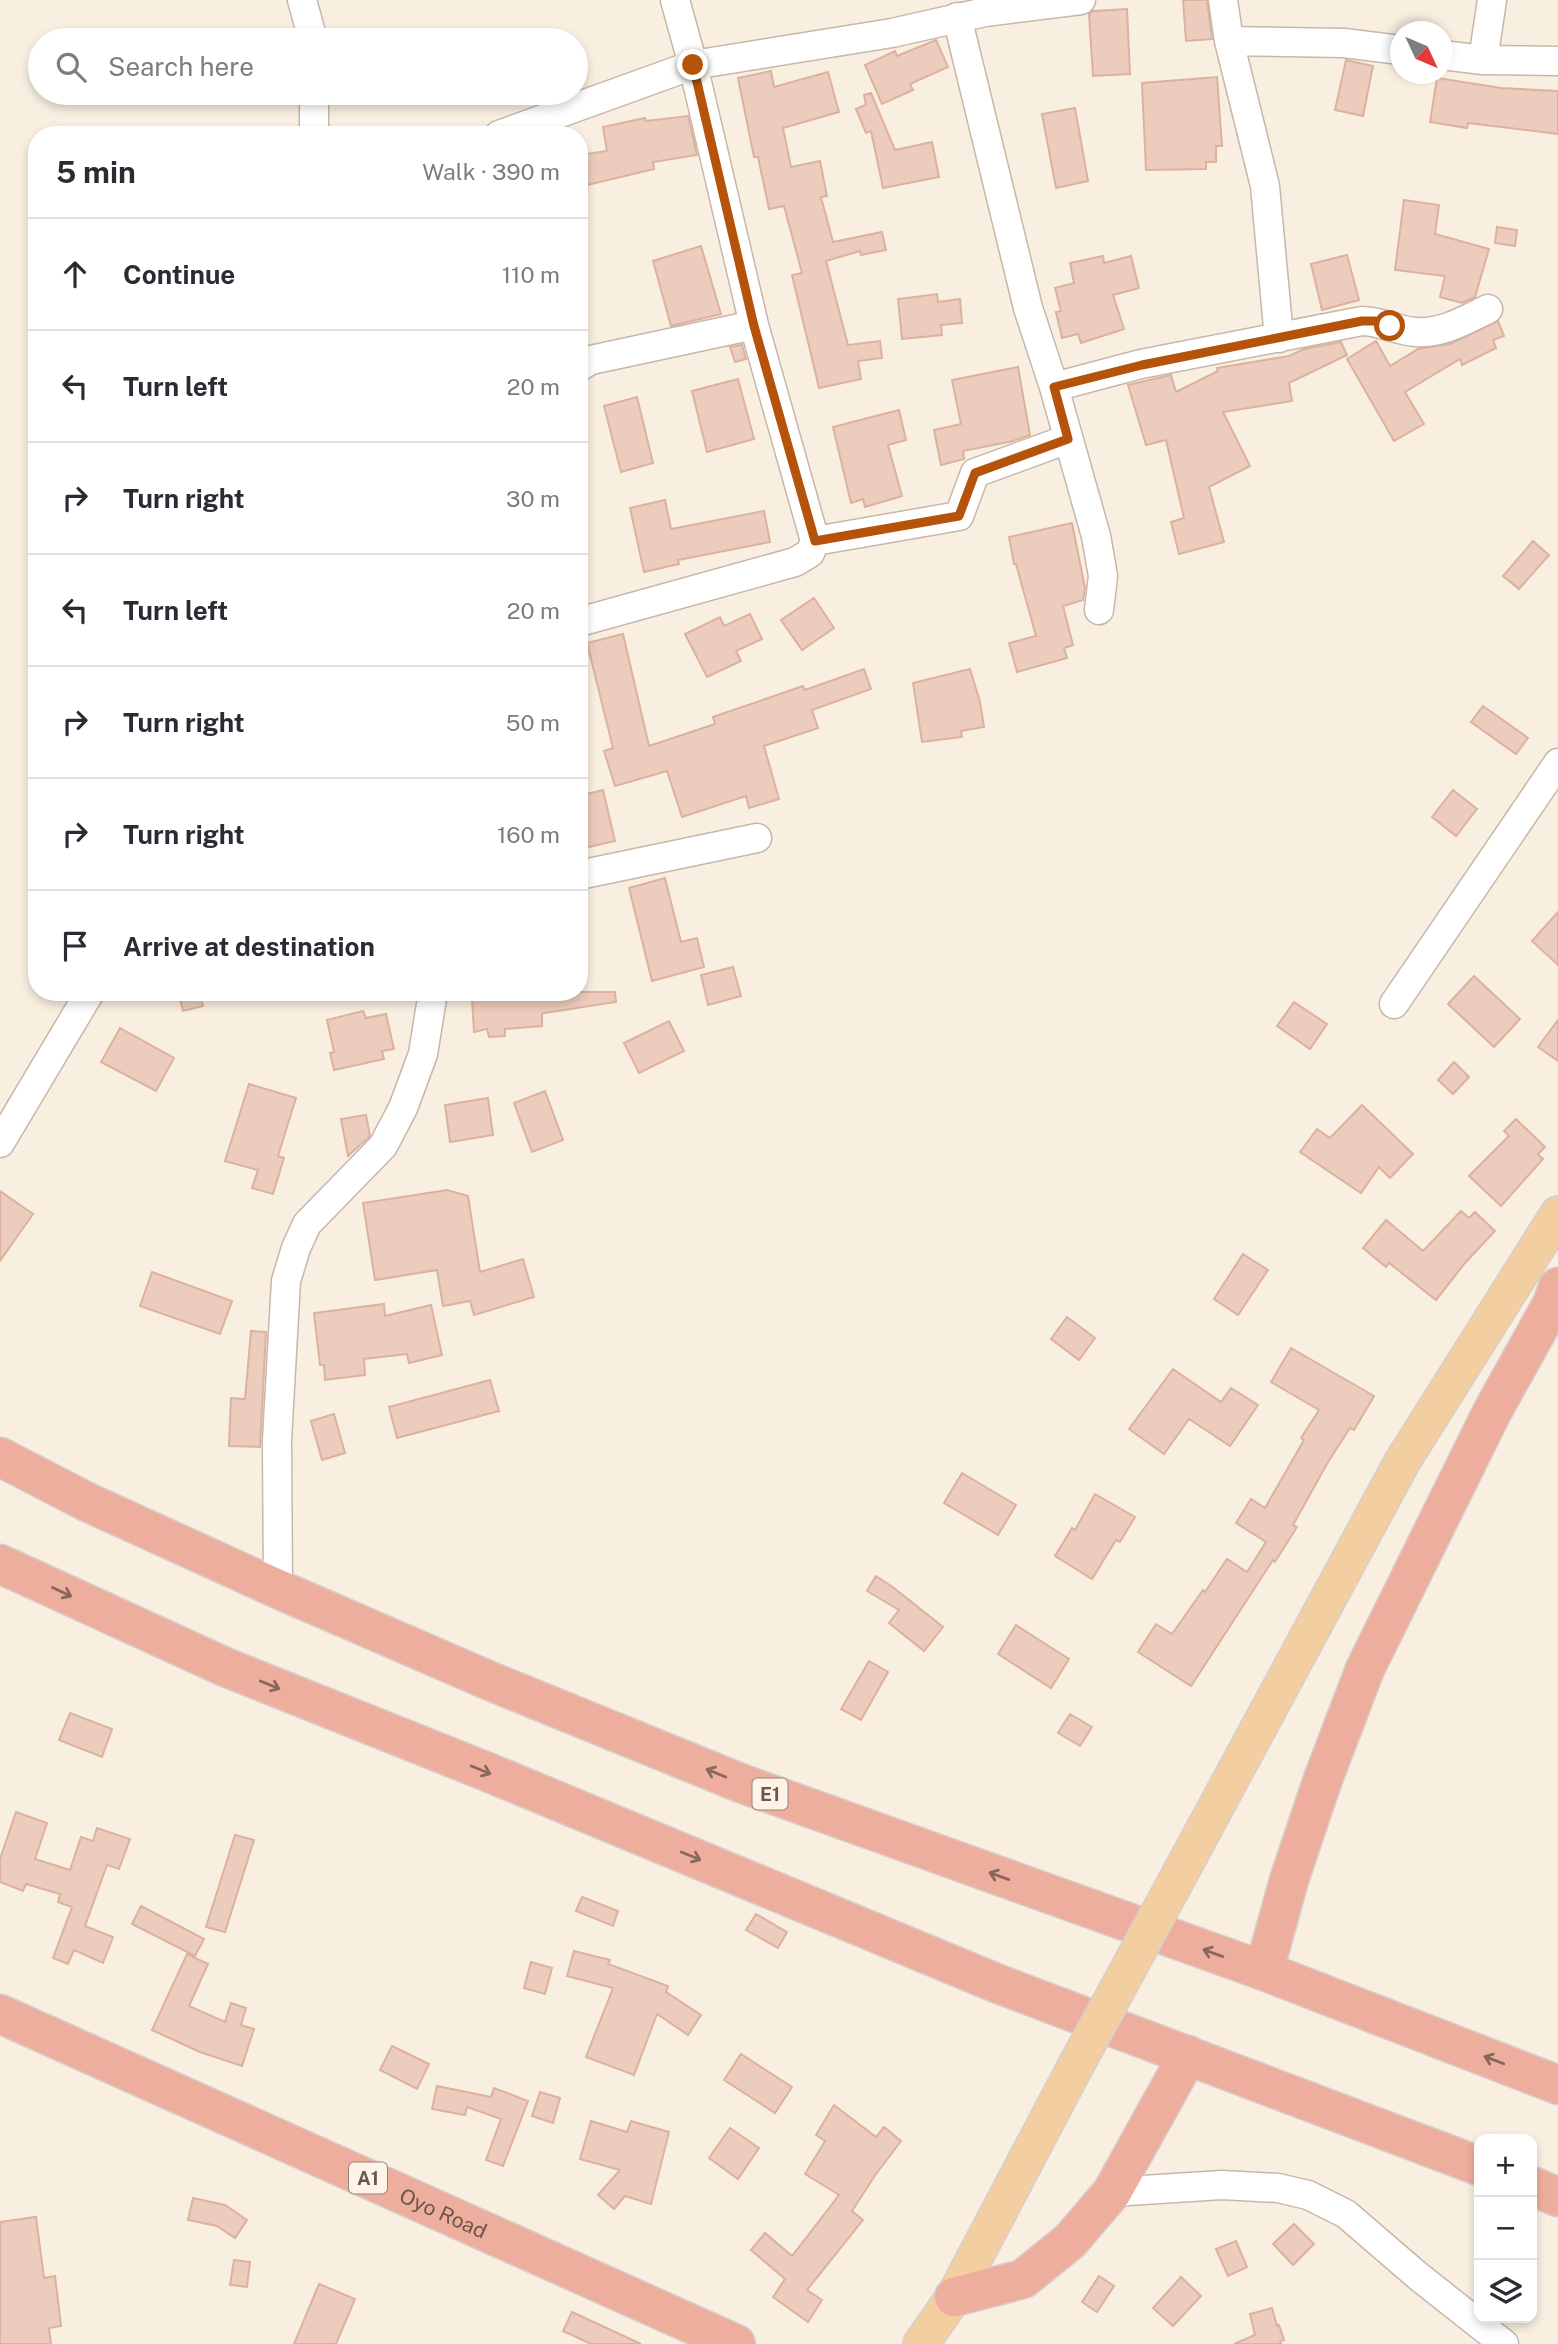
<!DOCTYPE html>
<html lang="en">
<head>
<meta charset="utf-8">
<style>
  :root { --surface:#fff; --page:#f2f2f3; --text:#2b2b33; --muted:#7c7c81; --line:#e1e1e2 }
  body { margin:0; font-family:"Public Sans",sans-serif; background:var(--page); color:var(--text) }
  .controls { position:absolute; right:21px; bottom:21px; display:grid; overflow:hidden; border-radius:14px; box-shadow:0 4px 10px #0003 }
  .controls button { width:63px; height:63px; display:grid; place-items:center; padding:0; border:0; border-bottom:2px solid var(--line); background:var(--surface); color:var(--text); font:35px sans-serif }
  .compass { position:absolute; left:1390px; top:21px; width:63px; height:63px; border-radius:50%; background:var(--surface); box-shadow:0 4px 10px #0003; rotate:134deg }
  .stop { position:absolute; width:21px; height:21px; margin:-16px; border:5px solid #b45309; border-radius:50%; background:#fff }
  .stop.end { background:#b45309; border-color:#fff; box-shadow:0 2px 7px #0008 }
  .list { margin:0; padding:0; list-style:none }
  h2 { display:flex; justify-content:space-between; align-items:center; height:91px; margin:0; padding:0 28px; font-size:30px }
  h2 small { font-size:23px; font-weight:400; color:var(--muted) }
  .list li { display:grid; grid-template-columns:46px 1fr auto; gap:21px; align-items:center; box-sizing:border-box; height:112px; padding:0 28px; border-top:2px solid var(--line) }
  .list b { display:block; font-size:26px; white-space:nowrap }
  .list em { font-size:23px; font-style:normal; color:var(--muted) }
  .icon { flex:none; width:38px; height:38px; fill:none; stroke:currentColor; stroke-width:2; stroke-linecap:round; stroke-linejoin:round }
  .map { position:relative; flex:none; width:1558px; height:2344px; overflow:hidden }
  .search { position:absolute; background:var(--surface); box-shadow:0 4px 10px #0003; left:28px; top:28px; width:560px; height:77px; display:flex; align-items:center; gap:18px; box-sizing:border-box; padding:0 24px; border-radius:38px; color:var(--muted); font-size:26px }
  .panel { position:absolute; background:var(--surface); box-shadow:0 4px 10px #0003; left:28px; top:126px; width:560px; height:875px; border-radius:28px }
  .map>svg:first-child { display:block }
  .building { fill:#ecccbc; stroke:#dcb29e; stroke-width:2 }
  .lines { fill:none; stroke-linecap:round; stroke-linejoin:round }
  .minor-casing { stroke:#c8b6aa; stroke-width:31 }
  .major-casing { stroke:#d6cfcd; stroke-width:38 }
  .highway-casing { stroke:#d6cfcd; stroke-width:41 }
  .minor { stroke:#fff; stroke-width:28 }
  .major { stroke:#f2cea0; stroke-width:35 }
  .highway { stroke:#eeae9e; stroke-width:38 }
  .major-bridge-casing { stroke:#d6cfcd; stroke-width:38; stroke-linecap:butt }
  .major-bridge { stroke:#f2cea0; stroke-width:35 }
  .oneway { stroke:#88675c }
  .route { stroke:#b45309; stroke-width:9 }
  .labels { text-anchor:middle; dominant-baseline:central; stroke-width:6; stroke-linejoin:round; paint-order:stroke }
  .shield { fill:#fdf3e7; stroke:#99847a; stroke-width:2 }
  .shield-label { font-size:19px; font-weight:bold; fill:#6e554b }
  .street-label { font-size:21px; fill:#6e554b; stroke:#fdf3e7 }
</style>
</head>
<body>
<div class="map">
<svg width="1558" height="2344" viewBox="0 0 1558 2344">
  <rect width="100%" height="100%" fill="#f9efe1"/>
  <!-- building -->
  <path class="building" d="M1183,0H1207L1212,39L1186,41Z
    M1127,9L1130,74L1093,76L1089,14L1093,11Z
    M936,40L948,67L910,84L913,90L882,104L865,65L895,51L897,56Z
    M1346,60L1373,66L1363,116L1335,110Z
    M771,71L774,87L828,72L839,112L783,128L791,167L820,161L827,196L821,197L833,242L882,232L886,250L861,255L860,251L826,261L848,345L880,341L882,358L858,361L861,379L819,388L792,275L802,273L784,206L769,209L758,157H754L738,78Z
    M1217,77L1222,146H1216V162H1206V169L1146,170L1142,83Z
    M1437,78L1501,88L1558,91V134L1468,123L1467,128L1430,122Z
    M871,93L895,150L932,142L939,177L883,188L871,131L866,133L856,109L866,105L864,95Z
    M1075,108L1088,181L1056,188L1042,114Z
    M688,116L697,155L653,162L654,169L579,187V155L607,151L603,127L645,118L646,121Z
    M1404,200L1439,205L1435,234L1489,249L1475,297L1462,303L1440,297L1445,276L1395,270Z
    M1497,227L1517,230L1515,246L1495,243Z
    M701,246L721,314L671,326L653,261Z
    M1347,255L1359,300L1322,310L1311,264Z
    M1103,256L1104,263L1131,256L1139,288L1113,295L1124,329L1081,343L1078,334L1062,338L1056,312L1061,311L1055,288L1074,283L1070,263Z
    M937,294L938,302L960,299L962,323L941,325L942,335L902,339L898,299Z
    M1498,321L1504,336L1493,340L1496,348L1462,365L1460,359L1405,392L1424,424L1394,441L1347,359L1376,341L1390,366L1418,349L1450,344Z
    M1341,342L1347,355L1289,383L1292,401L1223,412L1250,466L1209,487L1224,542L1179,554L1171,522L1184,518L1166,440L1146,445L1128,385L1171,375L1176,392L1218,371L1217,368L1289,356L1304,349Z
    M742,345L746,359L735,362L730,347Z
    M1018,367L1030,435L1013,441L963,451L964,459L941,465L934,430L961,424L952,380Z
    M738,379L754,439L707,452L692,391Z
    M637,397L653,463L621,472L604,406Z
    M899,410L906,440L888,445L902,496L865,507L863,499L851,503L833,427Z
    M665,500L671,529L764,511L770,542L678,560L679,564L644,572L630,508Z
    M1072,523L1085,588L1083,600L1063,606L1073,645L1064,648L1067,658L1017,672L1009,643L1036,636L1016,564H1014L1009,537Z
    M1533,541L1549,555L1519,589L1503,576Z
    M814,598L834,628L802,650L781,620Z
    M750,614L762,639L736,651L741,661L707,677L685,634L720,617L724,626Z
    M623,634L649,746L715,724L713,717L803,686L805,690L864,669L871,689L812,710L818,728L764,746L779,799L749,808L746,796L682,817L667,771L615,786L604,751L613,748L587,643Z
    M970,669L980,702L984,727L961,731L962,737L922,742L913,683Z
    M1483,706L1528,738L1516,754L1471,722Z
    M603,790L615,841L584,848L579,827V796Z
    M1453,790L1477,809L1456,836L1432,817Z
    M665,878L681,942L697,938L704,967L652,981L629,888Z
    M1558,912V965L1532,941Z
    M733,967L741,996L708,1005L701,975Z
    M1474,976L1520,1019L1494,1047L1448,1004Z
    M178,992H200L203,1006L183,1011Z
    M526,992H615L616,1002L545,1013L542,1014V1026L505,1029V1036L489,1037L487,1029L474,1032L472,999L527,995Z
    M1294,1002L1327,1024L1310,1049L1277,1026Z
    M363,1011L366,1018L386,1014L394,1049L382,1051L384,1059L334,1070L330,1053L334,1052L327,1020Z
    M1558,1020V1061L1538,1047Z
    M669,1021L684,1051L639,1073L624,1043Z
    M120,1028L174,1058L156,1091L101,1062Z
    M1454,1062L1469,1077L1453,1094L1438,1080Z
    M249,1084L296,1098L278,1156L284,1158L273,1194L252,1188L258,1170L225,1161Z
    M545,1091L563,1140L532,1152L514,1103Z
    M488,1098L493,1135L450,1142L445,1105Z
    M1362,1105L1413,1154L1390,1178L1379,1167L1361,1193L1300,1152L1317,1129L1330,1138Z
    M366,1115L370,1136L348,1156L341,1119Z
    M1516,1119L1545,1147L1538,1154L1543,1159L1501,1206L1469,1176L1509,1136L1504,1131Z
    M447,1190L468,1196L480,1272L523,1259L534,1297L474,1315L470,1301L443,1306L437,1270L375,1280L363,1203Z
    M0,1191L33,1214L0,1261Z
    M1461,1211L1469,1218L1475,1212L1495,1231L1465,1263L1436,1300L1389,1263L1386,1267L1363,1248L1386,1220L1423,1251Z
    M1243,1254L1268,1270L1238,1315L1214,1299Z
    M152,1272L232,1301L220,1334L140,1306Z
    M384,1304L385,1316L431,1305L442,1355L409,1363L407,1354L364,1359L365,1375L325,1380L324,1365H320L314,1313Z
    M1067,1317L1095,1338L1079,1360L1051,1339Z
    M251,1331L266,1332L260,1447L229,1446L231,1398L245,1399Z
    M1291,1348L1374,1396L1354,1430L1350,1428L1328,1462L1293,1525L1297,1527L1275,1562L1273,1560L1191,1686L1138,1652L1156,1624L1172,1634L1203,1590L1205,1592L1227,1559L1247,1572L1266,1542L1236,1523L1251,1499L1265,1508L1304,1440L1301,1438L1319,1410L1271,1382Z
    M1173,1369L1221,1402L1231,1388L1258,1405L1230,1446L1189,1419L1164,1454L1129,1429Z
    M490,1380L499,1411L397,1438L389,1407Z
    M334,1414L345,1453L322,1460L311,1421Z
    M962,1473L1016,1505L998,1535L944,1503Z
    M1095,1494L1135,1517L1120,1542L1116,1540L1092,1579L1055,1556L1072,1528L1075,1530Z
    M876,1576L894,1588L943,1627L924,1651L889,1623L899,1610L867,1591Z
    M1016,1625L1069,1659L1051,1688L998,1654Z
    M869,1661L888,1672L861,1720L841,1709Z
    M70,1713L112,1729L102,1757L59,1740Z
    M1070,1714L1092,1727L1080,1746L1058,1733Z
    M16,1812L47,1823L35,1859L70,1870L81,1837L93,1841L97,1828L130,1839L119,1869L107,1865L85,1926L113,1937L103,1963L74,1950L68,1964L53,1958L72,1907L58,1902L60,1894L26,1884L23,1891L0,1882V1859Z
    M235,1835L254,1840L225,1932L206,1927Z
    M582,1897L618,1911L613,1926L576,1911Z
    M141,1906L204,1939L195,1956L132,1924Z
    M756,1914L787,1932L778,1948L746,1930Z
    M574,1951L610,1960L608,1964L668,1986L666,1992L701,2015L688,2035L657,2014L634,2075L586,2057L613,1988L567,1976Z
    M187,1954L208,1964L189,2006L225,2022L231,2003L246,2008L241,2025L254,2029L242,2066L200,2052L152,2030Z
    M531,1962L552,1968L545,1994L524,1988Z
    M392,2046L429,2064L417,2089L380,2070Z
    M741,2054L792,2087L775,2113L724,2080Z
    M437,2086L491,2097L494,2088L528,2101L503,2166L486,2160L501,2119L467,2107L465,2115L432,2109Z
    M540,2092L560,2098L553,2123L532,2116Z
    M834,2105L876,2137L884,2127L901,2141L876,2174L852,2211L863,2220L807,2290L822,2300L808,2322L773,2297L785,2279L751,2250L765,2233L792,2256L839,2195L805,2174L825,2141L816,2135Z
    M591,2121L627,2132L631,2121L669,2132L651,2204L625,2196L614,2209L598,2195L620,2170L580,2159Z
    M730,2128L759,2148L738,2179L709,2158Z
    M193,2198L225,2205L247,2220L235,2238L217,2226L188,2220Z
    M36,2217L44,2278L55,2276L61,2326L49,2328L51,2344H0V2222Z
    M1294,2224L1314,2244L1293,2265L1273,2244Z
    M1236,2241L1247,2267L1228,2276L1216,2249Z
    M234,2260L250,2262L247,2287L230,2285Z
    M1099,2276L1114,2286L1097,2312L1082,2302Z
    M1181,2277L1201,2296L1173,2326L1153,2308Z
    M319,2284L355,2299L336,2344H294Z
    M1272,2308L1277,2326L1279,2325L1284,2340L1280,2341L1281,2344H1234L1255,2335L1250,2314Z
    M572,2312L641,2344H591L563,2331Z"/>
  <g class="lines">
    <!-- minor casing -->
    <g class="minor-casing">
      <path id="minor" d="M302,0L313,40
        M1223,0L1229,41L1265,186L1279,338
        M957,17L1028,308L1054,387L1096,536L1103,576L1099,610
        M1229,41L1344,43L1400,50
        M1442,55L1483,60L1558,61
        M1483,60L1492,0
        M314,93V135
        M499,135L693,65L892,33L985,12L1081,0
        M579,367L591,360L754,325
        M1054,387L1141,364L1362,321C1381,321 1397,331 1416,332C1442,334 1465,320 1488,309
        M815,541L959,516L975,473L1068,439
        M579,622L795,562L810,553L815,541L754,325L693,65L675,0
        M579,875L757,838
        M1394,1004L1558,763
        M0,1143L90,992
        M278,1589L277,1440L286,1281L296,1248L307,1224L383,1146L403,1108L423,1054L433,992
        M1112,2192L1222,2185L1278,2188L1308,2195L1346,2214L1418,2276L1504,2344"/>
    </g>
    <!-- major casing -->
    <g class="major-casing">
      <path id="major" d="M1176,1881L1402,1462L1558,1214
        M921,2344L954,2297L1074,2069"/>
    </g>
    <!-- highway casing -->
    <g class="highway-casing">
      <g id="highway">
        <path d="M0,1457L87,1502L278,1589L490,1681L743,1784L1264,1971L1558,2085"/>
        <path d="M0,1564L225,1667L485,1771L996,1983L1479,2166"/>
        <path d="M1264,1971L1289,1880L1323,1779L1365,1669L1492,1412L1552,1304L1558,1287"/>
        <path id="s1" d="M0,2014L736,2344"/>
        <path d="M1532,2186L1558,2197"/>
        <path d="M954,2297L1023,2279L1070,2241L1112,2192L1188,2055"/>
      </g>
    </g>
    <!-- minor -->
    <use href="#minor" class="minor"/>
    <!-- major -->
    <use href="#major" class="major"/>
    <!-- highway -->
    <use href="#highway" class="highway"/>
    <!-- major-bridge casing -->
    <g class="major-bridge-casing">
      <path id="major-bridge" d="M1074,2069L1176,1881"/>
    </g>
    <!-- major-bridge -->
    <use href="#major-bridge" class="major-bridge"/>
  </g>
  <!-- one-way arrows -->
  <defs><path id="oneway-shaft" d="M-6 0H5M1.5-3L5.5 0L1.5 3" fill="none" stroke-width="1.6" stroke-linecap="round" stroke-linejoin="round" transform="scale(1.75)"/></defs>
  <g class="oneway">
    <use href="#oneway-shaft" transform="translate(62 1592) rotate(25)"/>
    <use href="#oneway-shaft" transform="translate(270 1685) rotate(22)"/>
    <use href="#oneway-shaft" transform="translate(481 1770) rotate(22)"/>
    <use href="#oneway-shaft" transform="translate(716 1773) rotate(-158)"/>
    <use href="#oneway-shaft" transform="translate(691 1856) rotate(22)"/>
    <use href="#oneway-shaft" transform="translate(999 1876) rotate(-160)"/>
    <use href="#oneway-shaft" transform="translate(1213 1953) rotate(-160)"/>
    <use href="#oneway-shaft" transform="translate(1494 2060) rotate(-159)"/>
  </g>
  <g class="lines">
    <!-- route -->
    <path class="route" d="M693,65L754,326L815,541L959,516L975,473L1068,439L1054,387L1142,365L1362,321H1375L1390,326"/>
  </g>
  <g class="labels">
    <!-- shield labels -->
    <g class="shield">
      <rect x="752.5" y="1778.5" width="35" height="31" rx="5"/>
      <rect x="349" y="2162.5" width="38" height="31" rx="5"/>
    </g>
    <g class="shield-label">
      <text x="770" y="1794">E1</text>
      <text x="368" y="2178">A1</text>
    </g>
    <!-- street labels -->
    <g class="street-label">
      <text stroke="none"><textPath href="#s1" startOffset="486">Oyo Road</textPath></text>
    </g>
  </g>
</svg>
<div class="controls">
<button>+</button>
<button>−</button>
<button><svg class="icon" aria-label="layers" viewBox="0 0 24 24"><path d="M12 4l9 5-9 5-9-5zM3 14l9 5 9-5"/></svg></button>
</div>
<svg class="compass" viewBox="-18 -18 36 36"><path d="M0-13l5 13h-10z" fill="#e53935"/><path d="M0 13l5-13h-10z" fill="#7c7c81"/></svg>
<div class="stop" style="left:1390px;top:326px"></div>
<div class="stop end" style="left:693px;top:65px"></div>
<div class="search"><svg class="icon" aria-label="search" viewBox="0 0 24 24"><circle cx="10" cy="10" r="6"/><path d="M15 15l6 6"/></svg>Search here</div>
<section class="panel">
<h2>5 min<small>Walk · 390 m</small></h2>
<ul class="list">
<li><svg class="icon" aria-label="ahead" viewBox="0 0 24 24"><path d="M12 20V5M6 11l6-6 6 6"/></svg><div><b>Continue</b></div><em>110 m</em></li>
<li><svg class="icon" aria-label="left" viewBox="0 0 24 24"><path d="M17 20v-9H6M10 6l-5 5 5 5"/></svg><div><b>Turn left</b></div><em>20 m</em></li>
<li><svg class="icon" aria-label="right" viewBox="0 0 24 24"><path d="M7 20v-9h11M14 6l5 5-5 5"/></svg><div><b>Turn right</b></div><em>30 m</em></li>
<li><svg class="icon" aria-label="left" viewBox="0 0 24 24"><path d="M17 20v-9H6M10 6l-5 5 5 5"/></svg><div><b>Turn left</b></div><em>20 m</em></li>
<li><svg class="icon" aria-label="right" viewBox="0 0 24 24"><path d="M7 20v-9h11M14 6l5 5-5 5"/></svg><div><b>Turn right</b></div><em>50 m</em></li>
<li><svg class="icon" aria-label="right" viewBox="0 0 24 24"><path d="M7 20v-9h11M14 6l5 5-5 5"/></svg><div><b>Turn right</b></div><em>160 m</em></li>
<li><svg class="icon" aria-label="arrive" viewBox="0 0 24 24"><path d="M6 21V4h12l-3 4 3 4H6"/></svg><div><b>Arrive at destination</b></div></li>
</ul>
</section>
</div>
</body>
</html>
